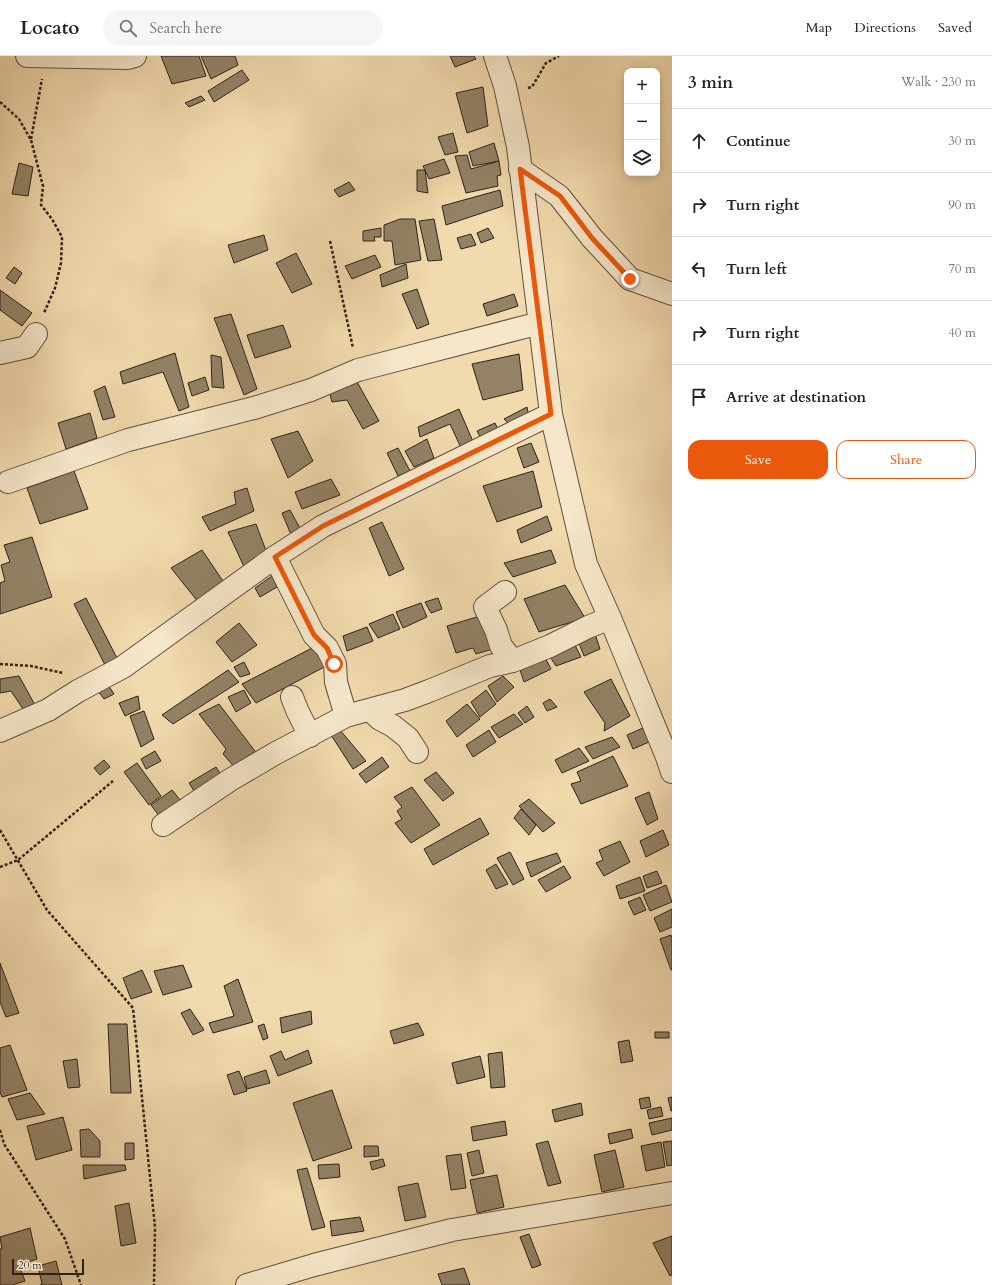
<!DOCTYPE html>
<html lang="en">
<head>
<meta charset="utf-8">
<style>
  :root { --surface:#fff; --page:#f6f6f6; --text:#222; --muted:#767676; --line:#e0e0e0; --accent:#ea580c }
  body { margin:0; font-family:Cardo,serif; background:var(--page); color:var(--text) }
  .controls { position:absolute; right:12px; top:12px; display:grid; overflow:hidden; border-radius:8px; box-shadow:0 2px 10px #0003 }
  .controls button { width:36px; height:36px; display:grid; place-items:center; padding:0; border:0; border-bottom:1px solid var(--line); background:var(--surface); color:var(--text); font:20px sans-serif }
  .scale { position:absolute; left:12px; bottom:10px; width:72px; box-sizing:border-box; padding-left:4px; border:2px solid #2e221a; border-top:0; font-size:11px; line-height:14px; white-space:nowrap; color:#2e221a; -webkit-text-stroke:3px #f6e7ca; paint-order:stroke }
  .stop { position:absolute; width:12px; height:12px; margin:-9px; border:3px solid #ea580c; border-radius:50%; background:#fff }
  .stop.end { background:#ea580c; border-color:#fff; box-shadow:0 1px 4px #0008 }
  .list { margin:0; padding:0; list-style:none }
  h2 { display:flex; justify-content:space-between; align-items:center; height:52px; margin:0; padding:0 16px; font-size:17px }
  h2 small { font-size:13px; font-weight:400; color:var(--muted) }
  .list li { display:grid; grid-template-columns:26px 1fr auto; gap:12px; align-items:center; box-sizing:border-box; height:64px; padding:0 16px; border-top:1px solid var(--line) }
  .list b { display:block; font-size:15px; white-space:nowrap }
  .list em { font-size:13px; font-style:normal; color:var(--muted) }
  .actions { display:flex; gap:8px; padding:12px 16px }
  .actions a { flex:1; padding:9px 0; border:1px solid var(--accent); border-radius:12px; text-align:center; font-size:14px; color:var(--accent) }
  .actions .main { background:var(--accent); color:#fff }
  .icon { flex:none; width:22px; height:22px; fill:none; stroke:currentColor; stroke-width:2; stroke-linecap:round; stroke-linejoin:round }
  .map { position:relative; flex:none; width:672px; height:1229px; overflow:hidden }
  header { display:flex; align-items:center; gap:24px; box-sizing:border-box; height:56px; padding:0 20px; background:var(--surface); border-bottom:1px solid var(--line) }
  header strong { font-size:19px }
  nav { display:flex; gap:22px; margin-inline-start:auto; font-size:14px }
  .search { width:280px; height:36px; background:var(--page); display:flex; align-items:center; gap:10px; box-sizing:border-box; padding:0 14px; border-radius:22px; color:var(--muted); font-size:15px }
  main { display:flex }
  aside { flex:1; background:var(--surface) }
  .map>svg:first-child { display:block }
  .building { fill:#938266; stroke:#2e221a }
  .lines { fill:none; stroke-linecap:round; stroke-linejoin:round }
  .minor-casing { stroke:#5f503f; stroke-width:24 }
  .path { stroke:#2e221a; stroke-width:2.5; stroke-dasharray:3 2; stroke-linecap:butt }
  .minor { stroke:#f6e7ca; stroke-width:22 }
  .route { stroke:#ea580c; stroke-width:5 }
</style>
</head>
<body>
<header>
<strong>Locato</strong>
<div class="search"><svg class="icon" aria-label="search" viewBox="0 0 24 24"><circle cx="10" cy="10" r="6"/><path d="M15 15l6 6"/></svg>Search here</div>
<nav><a>Map</a><a>Directions</a><a>Saved</a></nav>
</header>
<main>
<div class="map">
<svg width="672" height="1229" viewBox="0 0 672 1229">
  <rect width="100%" height="100%" fill="#f1daad"/>
  <filter id="stains"><feTurbulence type="fractalNoise" baseFrequency=".005" numOctaves="4"/><feColorMatrix values="0 0 0 0 .2 0 0 0 0 .09 0 0 0 0 .02 0 0 0 .5 -.17"/></filter>
  <radialGradient id="worn" r=".72"><stop offset=".6" stop-color="#630" stop-opacity="0"/><stop offset="1" stop-color="#630" stop-opacity=".3"/></radialGradient>
  <!-- building -->
  <path class="building" d="M161,0H199L206,20L172,28Z
    M201,0H235L238,9L211,23Z
    M450,0H474L476,3L455,11Z
    M242,14L249,24L214,46L208,35Z
    M483,31L488,70L467,77L456,37Z
    M201,40L205,44L189,51L185,47Z
    M453,77L458,96L445,99L438,81Z
    M494,87L499,105L473,110L469,96Z
    M467,99L471,113L499,105L501,119L497,120L498,130L466,137L455,100Z
    M444,103L450,117L429,123L423,110Z
    M19,107L33,111L28,140L12,138Z
    M417,114H425L428,137L417,135Z
    M349,126L355,134L339,141L334,134Z
    M500,134L503,150L446,169L442,150Z
    M400,163H415L421,204L395,209L392,185H384V169Z
    M434,163L442,204L428,205L419,165Z
    M381,172V181H374L375,185H363V175Z
    M488,172L494,182L481,187L477,177Z
    M471,178L476,189L461,193L457,182Z
    M264,179L268,194L234,207L228,189Z
    M296,197L312,228L292,237L276,207Z
    M375,199L381,211L352,223L345,210Z
    M406,208L408,222L382,231L380,219Z
    M14,211L22,217L15,228L6,222Z
    M417,233L429,268L417,273L402,238Z
    M0,234L32,257L22,270L0,254Z
    M514,238L518,250L487,260L483,248Z
    M231,258L257,333L244,339L214,262Z
    M283,269L291,291L255,302L247,279Z
    M175,297L189,351L179,355L163,316L123,328L120,316Z
    M519,298L523,334L483,344L472,308Z
    M211,299L221,301L224,332L212,331Z
    M205,321L209,334L192,340L188,327Z
    M357,326L379,365L363,373L347,344L332,346L329,335Z
    M105,330L115,361L103,364L94,335Z
    M527,351L529,361L511,370L504,363Z
    M459,353L474,388L462,394L450,368L420,381L418,371Z
    M90,357L97,382L66,393L58,367Z
    M495,367L499,376L482,384L477,375Z
    M298,375L313,405L288,422L271,383Z
    M427,383L434,402L414,411L405,395Z
    M531,387L539,406L524,412L517,392Z
    M398,392L410,415L398,420L387,397Z
    M74,415L88,453L40,468L27,432Z
    M533,415L542,451L497,466L483,430Z
    M331,423L340,439L302,453L295,436Z
    M247,432L254,455L210,475L202,461L236,448L234,436Z
    M290,454L301,474L292,481L282,457Z
    M547,460L552,474L521,487L517,474Z
    M382,466L404,513L389,520L369,472Z
    M256,468L268,500L245,513L228,476Z
    M32,481L52,541L0,558V527L5,525L1,509L10,506L4,489Z
    M202,494L225,528L199,547L171,512Z
    M551,494L556,507L513,521L504,507Z
    M272,520L277,531L260,541L255,532Z
    M565,529L585,562L539,576L524,543Z
    M86,542L117,602L105,609L74,548Z
    M438,542L442,553L431,557L425,546Z
    M421,547L427,561L403,572L396,556Z
    M393,558L400,573L378,582L369,568Z
    M480,560L493,593L476,598L473,592L456,597L447,570Z
    M239,567L257,589L232,606L216,586Z
    M367,571L373,585L347,595L343,580Z
    M593,572L600,593L584,600L576,580Z
    M573,585L581,601L556,610L547,596Z
    M316,590L330,608L256,647L242,628Z
    M543,598L551,613L524,626L518,608Z
    M244,606L250,618L240,621L234,611Z
    M228,614L239,626L173,668L162,659Z
    M19,620L35,649L23,653L11,635L0,637V623Z
    M503,620L514,631L497,646L488,630Z
    M611,623L630,660L604,675L605,667L584,636Z
    M108,629L114,638L104,643L98,635Z
    M244,634L251,647L236,656L228,641Z
    M486,634L496,648L480,661L471,646Z
    M138,640L140,653L125,660L119,647Z
    M550,643L557,651L547,655L543,647Z
    M219,648L258,699L236,713L223,698L226,693L199,658Z
    M467,648L480,663L457,681L446,665Z
    M527,650L534,661L525,667L518,657Z
    M144,655L154,683L141,691L130,660Z
    M514,658L523,668L499,682L491,671Z
    M643,672L649,686L633,693L627,679Z
    M340,674L366,705L353,713L331,679Z
    M489,674L496,686L473,701L466,689Z
    M612,681L620,691L593,703L585,691Z
    M579,692L589,705L562,717L555,704Z
    M155,695L161,705L146,713L141,703Z
    M613,700L628,730L581,748L571,728L581,725L577,716Z
    M382,701L389,711L366,727L359,718Z
    M104,704L110,711L100,719L94,712Z
    M137,707L161,740L149,749L124,716Z
    M216,711L223,722L196,738L189,727Z
    M436,716L454,737L443,745L424,724Z
    M412,731L440,769L411,787L395,767L402,763L397,755L402,751L394,741Z
    M172,734L181,745L160,761L151,749Z
    M649,736L658,763L647,769L635,742Z
    M529,743L555,767L543,776L519,750Z
    M521,753L536,769L529,779L514,762Z
    M480,762L489,778L433,809L424,793Z
    M663,774L669,789L646,801L640,785Z
    M620,785L630,806L604,820L596,807L603,804L599,794Z
    M510,796L524,823L513,829L497,802Z
    M557,797L561,806L531,821L526,807Z
    M496,808L508,828L496,833L486,814Z
    M564,810L571,822L546,836L538,824Z
    M657,815L662,827L647,832L643,820Z
    M640,821L645,835L620,843L616,830Z
    M666,829L672,846L650,855L643,839Z
    M640,841L646,854L634,859L628,846Z
    M672,853V871L660,876L654,862Z
    M671,879L672,883V914H671L660,883Z
    M0,907L19,957L6,961L0,946Z
    M183,909L192,931L163,939L154,915Z
    M142,914L152,936L131,943L123,922Z
    M238,923L253,966L213,977L209,967L234,960L224,930Z
    M190,953L204,974L193,979L181,957Z
    M311,955L312,968L282,977L280,962Z
    M418,967L424,979L394,988L390,975Z
    M108,968H127L131,1037H111Z
    M264,968L268,982L263,984L258,970Z
    M655,976H669V982H655Z
    M629,984L633,1005L621,1007L618,986Z
    M10,989L27,1034L2,1041L0,1036V992Z
    M308,994L312,1007L278,1020L270,1000L281,995L285,1004Z
    M502,996L505,1031L491,1032L488,998Z
    M480,1000L485,1021L457,1028L452,1007Z
    M77,1003L80,1031L68,1032L63,1005Z
    M266,1014L270,1027L247,1033L244,1021Z
    M239,1015L247,1035L234,1039L227,1019Z
    M332,1034L352,1092L313,1105L293,1047Z
    M30,1037L45,1058L17,1064L8,1043Z
    M649,1041L651,1051L641,1053L639,1043Z
    M672,1041V1055H671L668,1042Z
    M581,1047L583,1059L555,1066L552,1054Z
    M661,1051L663,1060L649,1063L647,1054Z
    M63,1061L72,1094L36,1104L27,1070Z
    M672,1062V1074L652,1079L649,1067Z
    M505,1065L507,1079L473,1085L471,1071Z
    M89,1073L100,1085V1101H81L80,1074Z
    M631,1073L633,1082L610,1088L608,1078Z
    M548,1085L561,1127L548,1130L536,1088Z
    M672,1085V1109L667,1110L663,1086Z
    M661,1086L665,1111L646,1115L641,1090Z
    M125,1087H134V1103L125,1104Z
    M364,1090H378L379,1100L364,1101Z
    M479,1094L484,1117L472,1120L467,1097Z
    M615,1094L624,1131L602,1136L594,1099Z
    M461,1098L466,1132L451,1134L446,1100Z
    M383,1103L385,1110L372,1114L370,1106Z
    M339,1108L340,1121L319,1123L318,1109Z
    M83,1109H125L126,1114L84,1123Z
    M307,1112L325,1171L312,1174L297,1114Z
    M497,1119L504,1151L477,1157L470,1124Z
    M418,1127L426,1161L405,1165L398,1131Z
    M129,1147L136,1187L121,1190L115,1150Z
    M360,1161L364,1175L332,1180L330,1165Z
    M30,1172L37,1203L19,1209L25,1225L12,1229H0V1193H2L0,1181Z
    M529,1178L541,1209L532,1212L520,1181Z
    M672,1180V1219L670,1220L653,1187Z
    M56,1205L62,1229H40L42,1228L38,1210Z
    M464,1212L470,1229H442L438,1218Z"/>
  <g class="lines">
    <!-- minor casing -->
    <g class="minor-casing">
      <path id="minor" d="M27,0L128,2L135,0
        M495,0L505,30L518,91L551,358L586,508L610,562L667,701L672,716
        M520,113L559,140L592,182L630,223L672,238
        M0,297L27,291L36,278
        M8,426L128,384L254,352L311,334L358,314L540,267
        M275,501L314,579L327,592L335,608L336,626L346,660
        M505,536L485,551L496,574L501,590L513,605
        M292,641L297,654L310,680
        M370,654L380,663L393,670L408,682L417,696
        M0,675L48,654L78,635L123,611L275,501L323,470L551,358
        M163,769L230,724L276,697L346,660L405,644L429,635L490,610L513,605L550,590L588,571L610,562
        M247,1229L314,1209L452,1174L672,1137"/>
    </g>
    <!-- path -->
    <path class="path" d="M528,32L532,31L546,7L559,0
      M0,46L19,63L31,84L43,130L41,149L52,163L62,181L61,207L55,232L44,257
      M31,83L42,23
      M330,185L353,292
      M0,608L31,610L63,617
      M0,774L47,854L133,952L155,1171L154,1229
      M0,811L18,804L113,725
      M0,1074L4,1088L65,1183L81,1229"/>
    <!-- minor -->
    <use href="#minor" class="minor"/>
  </g>
  <g class="lines">
    <!-- route -->
    <path class="route" d="M334,608L327,592L314,579L275,501L323,470L551,358L520,113L560,140L592,182L630,223"/>
  </g>
  <rect width="100%" height="100%" filter="url(#stains)"/>
  <rect width="100%" height="100%" fill="url(#worn)"/>
</svg>
<div class="controls">
<button>+</button>
<button>−</button>
<button><svg class="icon" aria-label="layers" viewBox="0 0 24 24"><path d="M12 4l9 5-9 5-9-5zM3 14l9 5 9-5"/></svg></button>
</div>
<div class="scale">20 m</div>
<div class="stop" style="left:334px;top:608px"></div>
<div class="stop end" style="left:630px;top:223px"></div>
</div>
<aside>
<h2>3 min<small>Walk · 230 m</small></h2>
<ul class="list">
<li><svg class="icon" aria-label="ahead" viewBox="0 0 24 24"><path d="M12 20V5M6 11l6-6 6 6"/></svg><div><b>Continue</b></div><em>30 m</em></li>
<li><svg class="icon" aria-label="right" viewBox="0 0 24 24"><path d="M7 20v-9h11M14 6l5 5-5 5"/></svg><div><b>Turn right</b></div><em>90 m</em></li>
<li><svg class="icon" aria-label="left" viewBox="0 0 24 24"><path d="M17 20v-9H6M10 6l-5 5 5 5"/></svg><div><b>Turn left</b></div><em>70 m</em></li>
<li><svg class="icon" aria-label="right" viewBox="0 0 24 24"><path d="M7 20v-9h11M14 6l5 5-5 5"/></svg><div><b>Turn right</b></div><em>40 m</em></li>
<li><svg class="icon" aria-label="arrive" viewBox="0 0 24 24"><path d="M6 21V4h12l-3 4 3 4H6"/></svg><div><b>Arrive at destination</b></div></li>
</ul>
<div class="actions"><a class="main">Save</a><a>Share</a></div>
</aside>
</main>
</body>
</html>
